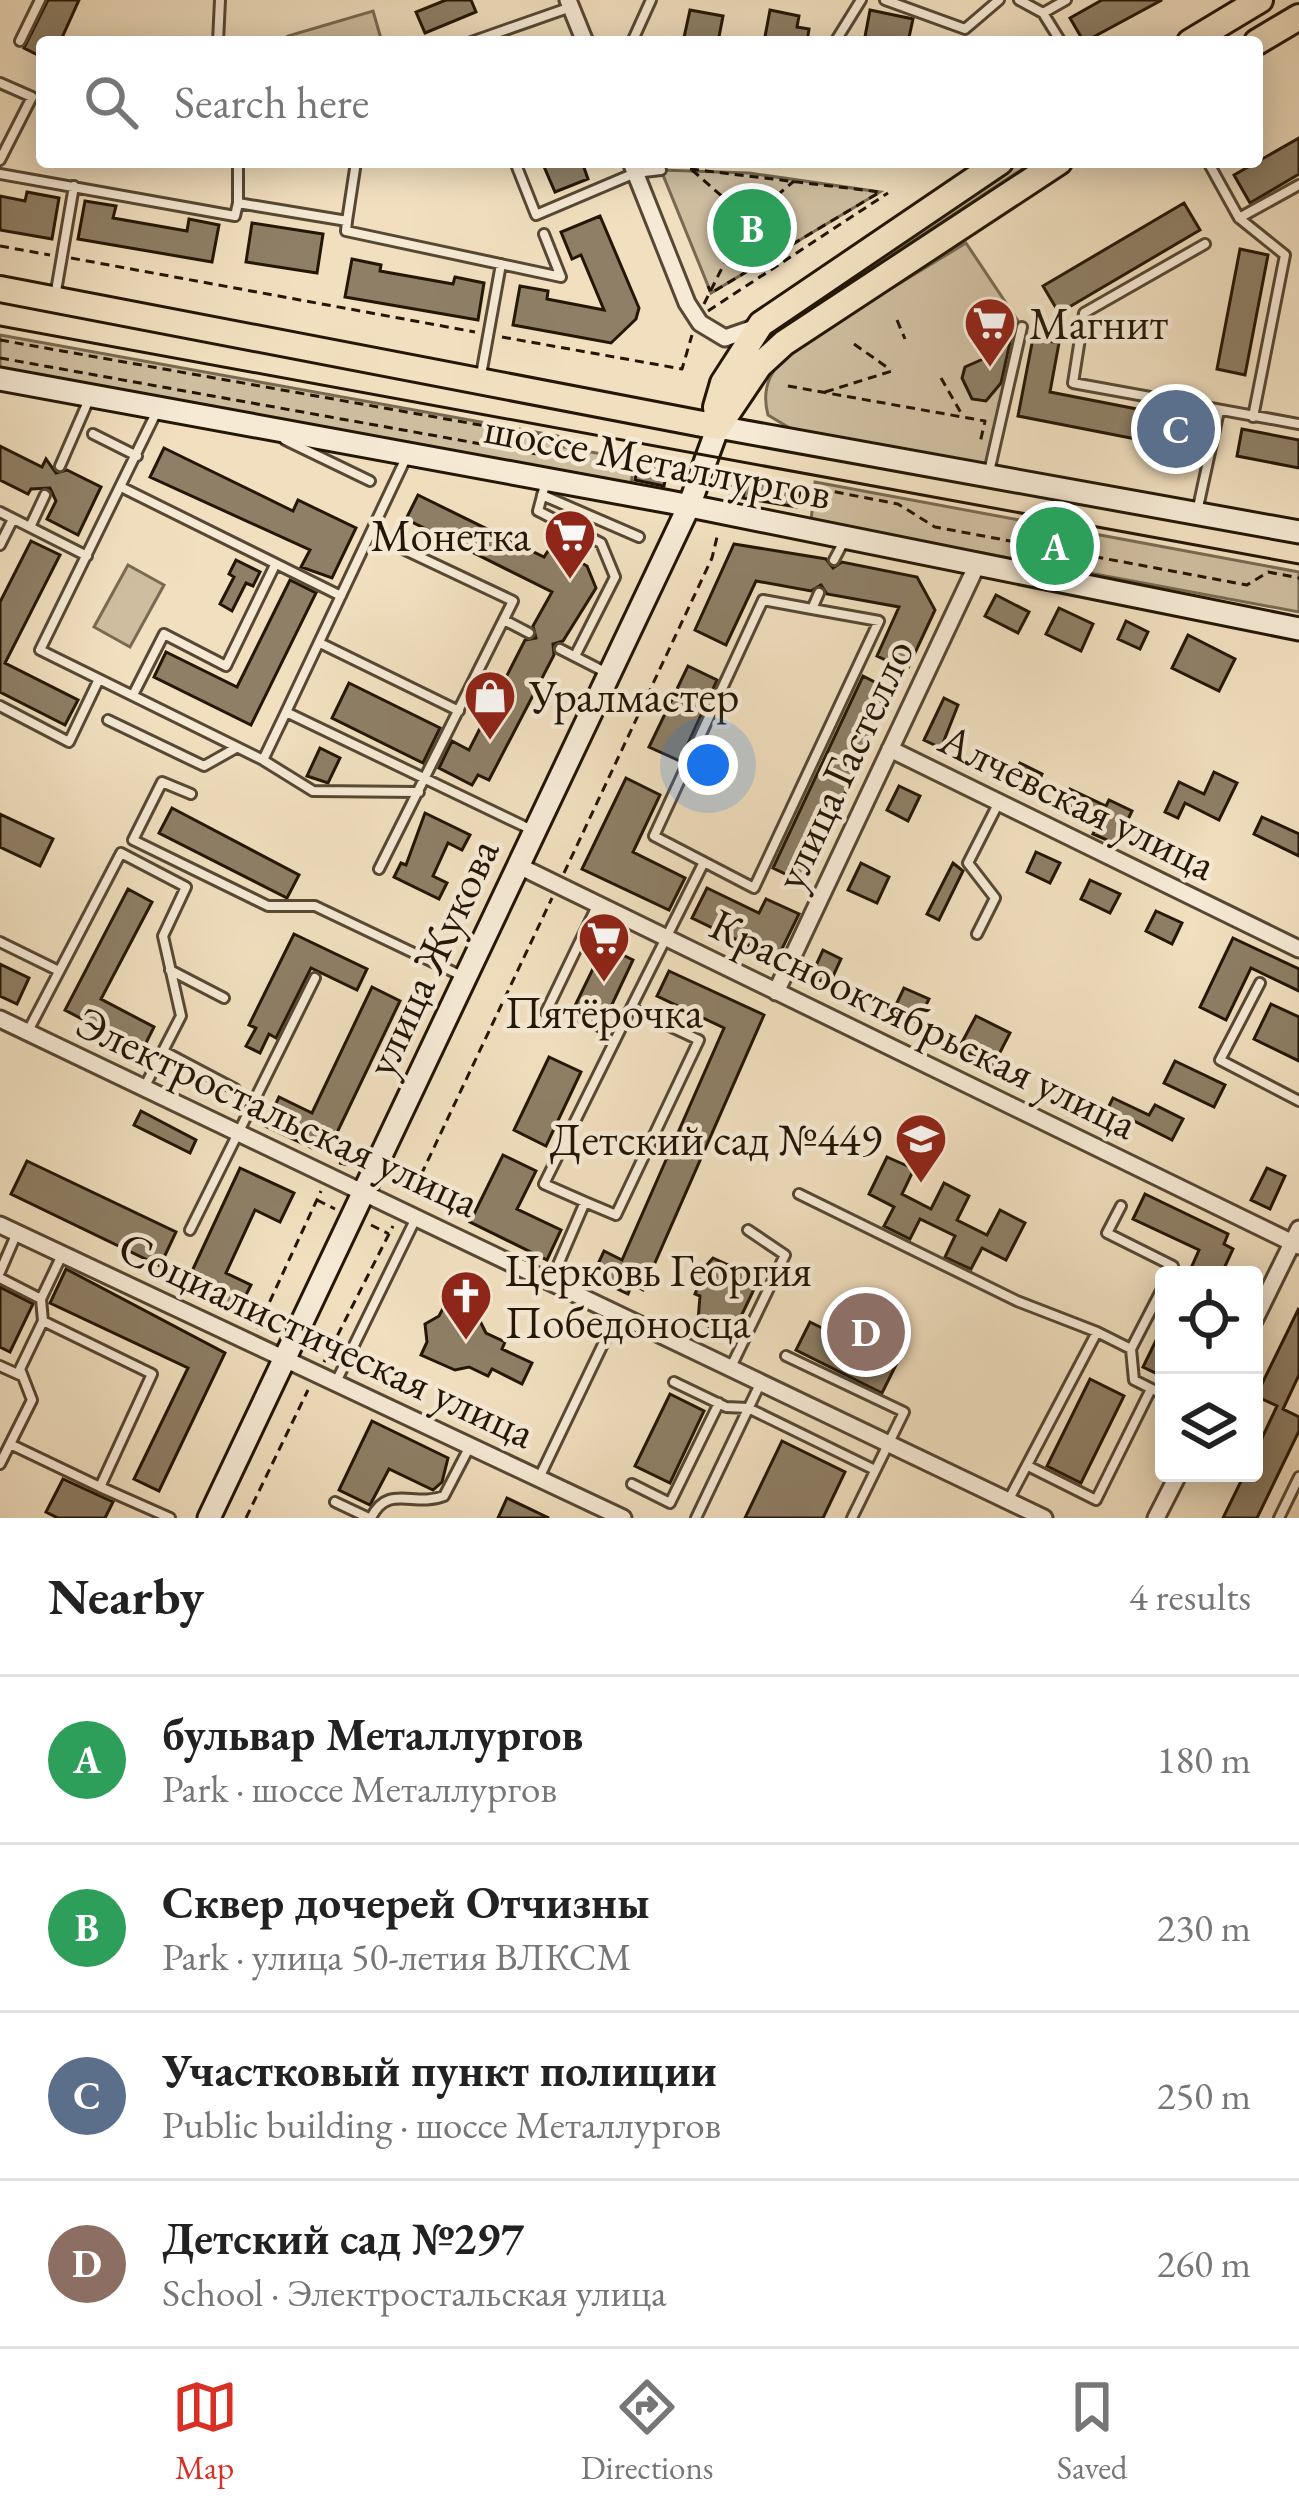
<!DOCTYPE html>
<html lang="en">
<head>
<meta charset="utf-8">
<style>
  :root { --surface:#fff; --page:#f6f6f6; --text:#222; --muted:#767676; --line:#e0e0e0; --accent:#d93025 }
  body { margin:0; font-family:"EB Garamond",serif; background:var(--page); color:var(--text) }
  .controls { position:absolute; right:36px; bottom:36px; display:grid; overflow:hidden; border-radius:12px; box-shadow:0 6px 30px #0003 }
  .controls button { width:108px; height:108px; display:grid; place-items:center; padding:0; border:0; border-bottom:3px solid var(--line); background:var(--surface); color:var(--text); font:60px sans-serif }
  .you { position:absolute; left:708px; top:765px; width:42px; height:42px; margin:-30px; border:9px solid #fff; border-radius:50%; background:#1a73e8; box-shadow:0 0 0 18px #1a73e833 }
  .badge { display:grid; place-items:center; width:78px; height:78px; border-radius:50%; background:var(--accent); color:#fff; font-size:39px; font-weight:700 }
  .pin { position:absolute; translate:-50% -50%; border:6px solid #fff; box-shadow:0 3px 12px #0006 }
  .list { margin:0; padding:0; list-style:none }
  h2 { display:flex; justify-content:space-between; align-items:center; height:156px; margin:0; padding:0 48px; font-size:51px }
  h2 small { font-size:39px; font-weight:400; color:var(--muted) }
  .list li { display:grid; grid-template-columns:78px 1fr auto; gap:36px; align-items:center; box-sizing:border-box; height:168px; padding:0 48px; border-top:3px solid var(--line) }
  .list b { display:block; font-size:45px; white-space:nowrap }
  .list p { margin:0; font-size:39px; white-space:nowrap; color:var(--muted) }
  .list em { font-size:39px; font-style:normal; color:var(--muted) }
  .icon { flex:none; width:66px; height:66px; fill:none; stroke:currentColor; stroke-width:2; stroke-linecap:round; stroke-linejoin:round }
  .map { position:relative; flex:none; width:1299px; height:1518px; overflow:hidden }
  .search { position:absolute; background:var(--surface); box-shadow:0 6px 30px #0003; left:36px; right:36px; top:36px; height:132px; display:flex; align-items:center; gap:30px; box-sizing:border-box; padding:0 42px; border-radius:12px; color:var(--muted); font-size:45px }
  .sheet { height:828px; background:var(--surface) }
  nav { display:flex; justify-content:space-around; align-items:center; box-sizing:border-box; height:168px; border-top:3px solid var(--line); background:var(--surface); font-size:33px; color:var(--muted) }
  nav a { display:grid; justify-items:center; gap:6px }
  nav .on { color:var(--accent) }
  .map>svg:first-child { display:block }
  .green { fill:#cebd9f; stroke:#786a52; stroke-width:3 }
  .building { fill:#8e7f66; stroke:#231605; stroke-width:3 }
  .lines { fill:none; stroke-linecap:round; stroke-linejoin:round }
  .lane-casing { stroke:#564834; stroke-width:14 }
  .street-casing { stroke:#564834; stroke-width:21 }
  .secondary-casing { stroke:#231605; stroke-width:27 }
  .primary-casing { stroke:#231605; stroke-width:30 }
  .path { stroke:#231605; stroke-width:3; stroke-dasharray:9 6; stroke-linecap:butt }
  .lane { stroke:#f6ead5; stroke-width:8 }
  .street { stroke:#f6ead5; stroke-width:15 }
  .secondary { stroke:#f6ead5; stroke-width:21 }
  .primary { stroke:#f1dfbf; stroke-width:24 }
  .tram { stroke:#231605; stroke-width:3 }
  .labels { text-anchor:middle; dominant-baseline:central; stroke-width:9; stroke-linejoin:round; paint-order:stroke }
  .poi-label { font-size:45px; fill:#231605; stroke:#f6ead5; text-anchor:start }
  .street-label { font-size:45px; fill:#231605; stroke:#f6ead5 }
</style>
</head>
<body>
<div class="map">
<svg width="1299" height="1518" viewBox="0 0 1299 1518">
  <rect width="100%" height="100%" fill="#f1dfbf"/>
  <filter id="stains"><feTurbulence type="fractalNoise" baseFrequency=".00167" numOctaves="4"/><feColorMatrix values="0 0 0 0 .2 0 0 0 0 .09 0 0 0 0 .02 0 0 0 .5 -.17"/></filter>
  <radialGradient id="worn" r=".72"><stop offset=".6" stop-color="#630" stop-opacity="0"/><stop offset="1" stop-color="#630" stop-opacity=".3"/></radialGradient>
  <!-- green -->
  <path class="green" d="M373,11L382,42H290L288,36Z
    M1019,162H1033L768,337L743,375L765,331Z
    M661,170L749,173L880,192L711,293Z
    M966,243L1022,327L990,468L798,433L768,415C760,385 773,368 793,348Z
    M0,335L558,436L563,447L635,460L630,489L0,375Z
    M815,482L1299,572V612L811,521Z
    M128,565L164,585L130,647L94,627Z"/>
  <!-- building -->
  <path class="building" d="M48,0H79L60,42H42V57L24,48Z
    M446,0H471L476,12L425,33L416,12Z
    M1102,0H1162L1084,42L1070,18Z
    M690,10L723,16L718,42H683Z
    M770,10L799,16L797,27L809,29L807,42H764Z
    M870,10L913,19L908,42H864Z
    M1299,138V174L1250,203L1234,175Z
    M542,162H582L588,179L555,192Z
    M27,192L59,198L52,239L0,230V196L25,201Z
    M85,201L116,206L113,218L187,231L189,219L219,225L212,262L78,239Z
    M1184,203L1200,230L1059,313L1043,286Z
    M600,216L639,308L636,319L611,343L513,325L520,286L548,291L547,299L604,310L581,255L572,259L561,232Z
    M252,223L323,234L317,273L246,262Z
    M1240,249L1268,255L1245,375L1217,369Z
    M352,259L381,265L380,271L453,284L455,277L484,283L478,320L345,297Z
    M989,332L1011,338L1001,383L986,401L972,399L962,378L965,367L983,359Z
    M1033,338L1059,343L1050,392L1193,420L1187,449L1018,416Z
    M1242,429L1299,440V468L1237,456Z
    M0,446L42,467L46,459L56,473L67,470L101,487L78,535L47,519L56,501L50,488L31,489L28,494L0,480Z
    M164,448L293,511L298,500L356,528L332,578L301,567L310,550L150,477Z
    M639,459L656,461L666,475L664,486L635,480Z
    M747,477L801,486L797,507L743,498Z
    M418,495L544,557L548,551L569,561L571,557L587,566L596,588L563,641L553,644L554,655L489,780L478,775L472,785L439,768L452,741L469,750L525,640L536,638L533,626L552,592L406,519Z
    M31,541L60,555L5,663L78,700L65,725L0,692V602Z
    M734,544L826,559L833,568L842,562L917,577L935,610L907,670L877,656L899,607L827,594L821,585L811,591L756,581L726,645L695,630Z
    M236,560L260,572L253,586L246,583L232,611L220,604L234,577L229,574Z
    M290,580L316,593L251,725L154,677L166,652L237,687Z
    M996,595L1029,612L1018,633L985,616Z
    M1059,608L1093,624L1081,651L1046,634Z
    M1126,621L1148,632L1140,649L1118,639Z
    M1188,635L1235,659L1219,691L1172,668Z
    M688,666L717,680L680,761L649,747Z
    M863,676L894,692L802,882L773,868Z
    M349,683L440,728L423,763L332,718Z
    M944,698L958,705L941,748L924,740Z
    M320,748L340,758L328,783L307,776Z
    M1020,763L1042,774L1034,792L1011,781Z
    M1214,772L1237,783L1219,820L1185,803L1178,818L1165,812L1179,782L1204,794Z
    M626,778L660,795L633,852L685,878L669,910L582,869Z
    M899,786L920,796L908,821L887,810Z
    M1070,789L1106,806L1109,800L1132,811L1116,844L1093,834L1098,824L1061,806Z
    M172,808L299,875L287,898L159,833Z
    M425,813L470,835L462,850L448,843L433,876L447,883L439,899L394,877L401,863L406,865Z
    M0,814L53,839L40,866L0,847Z
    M1262,817L1299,834V856L1254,834Z
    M1036,852L1060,863L1050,883L1027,872Z
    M861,863L889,877L877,903L848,890Z
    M953,863L963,871L939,920L927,914Z
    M1090,880L1120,894L1110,913L1081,899Z
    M707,888L759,913L766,899L799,914L777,959L692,918Z
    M128,889L152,902L101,999L154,1027L142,1051L65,1010Z
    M1156,911L1182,923L1172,944L1146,931Z
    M294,934L367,969L357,990L311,968L276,1038L269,1034L260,1053L246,1046L256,1028L249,1025Z
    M1233,938L1299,969V991L1251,968L1226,1020L1200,1007Z
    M604,946L633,960L599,1032L569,1018Z
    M823,950L841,959L829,985L811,976Z
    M0,964L29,978L17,1004L0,996Z
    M669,971L764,1015L643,1290L632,1284L628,1294L592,1277L604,1251L622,1260L724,1028L657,996Z
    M372,987L400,1001L333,1141L312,1148L265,1126L279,1097L312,1113Z
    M904,988L929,999L917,1023L893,1011Z
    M1271,1004L1299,1017V1061L1254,1039Z
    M976,1016L1010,1033L993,1066L959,1048Z
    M549,1057L581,1072L546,1146L514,1130Z
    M1175,1061L1225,1085L1214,1107L1164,1083Z
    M1113,1098L1149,1115L1155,1105L1183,1119L1172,1140L1132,1120L1127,1130L1103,1118Z
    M141,1111L196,1140L190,1153L134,1125Z
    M503,1155L536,1171L517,1209L561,1230L547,1260L470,1222Z
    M887,1157L914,1169L902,1194L931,1209L944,1183L969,1196L957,1220L987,1235L1000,1210L1025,1223L1006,1260L982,1248L971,1269L945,1257L955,1236L920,1219L910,1239L884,1226L894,1207L869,1194Z
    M27,1161L176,1232L160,1266L11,1194Z
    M240,1168L294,1193L280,1222L255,1210L226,1273L251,1285L239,1309L186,1284Z
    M1267,1168L1285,1176L1270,1209L1251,1200Z
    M1145,1194L1228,1234L1224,1244L1233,1249L1221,1275H1188L1199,1250L1133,1219Z
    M713,1258L759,1279L734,1331L725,1327L722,1333L698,1321L700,1296L695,1294L701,1280L695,1278Z
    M66,1269L225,1353L159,1491L134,1479L188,1368L50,1303Z
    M0,1287L33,1304L10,1352L0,1347Z
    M448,1299L467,1308L464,1313L479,1319L486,1333L505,1342L502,1349L532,1363L522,1384L492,1369L488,1376L469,1367L455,1370L421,1355L427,1342L425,1324L439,1316Z
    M1299,1308V1375L1283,1409L1299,1417V1431L1257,1518H1223L1245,1473H1254V1455L1277,1406L1256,1396Z
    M810,1322L896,1365L882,1393L796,1350Z
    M1164,1324V1377L1143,1367Z
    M1090,1379L1124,1396L1081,1483L1047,1466Z
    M670,1394L704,1411L670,1483L635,1466Z
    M372,1421L448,1458L442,1482L433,1490L389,1469L370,1505L339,1490Z
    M782,1441L845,1472L823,1518H745Z
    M63,1479L113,1502L105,1518H58L46,1512Z
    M507,1498L549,1518H498Z"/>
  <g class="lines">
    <!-- lane casing -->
    <g class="lane-casing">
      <path id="lane" d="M885,0L965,29L999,0
        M1019,0L1043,13L1061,42
        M1043,13L1066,0
        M20,41L40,0
        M218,42L220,0
        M471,42L571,7
        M632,42L651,0
        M835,42L861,0
        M0,83L32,97L0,160
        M515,162L536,215L635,173L661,170
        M1208,162L1239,218L1285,255L1253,417
        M0,174L235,216L238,203L347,221L346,231L561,277L544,234
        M238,202V162
        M1239,218L1299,185
        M347,221L356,162
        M1205,244L1084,313L1073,383L1299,424
        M55,297L74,186
        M481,375L501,264
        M158,409L40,650L263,760L286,712L532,830
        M93,434L137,456
        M285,440L370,481
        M60,466L90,397
        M989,472L1022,327
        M546,481L538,511L601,543L615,577L575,656
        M123,488L341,596
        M542,495L639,537
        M0,512L87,556
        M1197,512L1219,411
        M30,527L45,495
        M371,534L513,601L379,869
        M0,545L13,519
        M834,560L844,541
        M504,620L529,633
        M320,643L459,711
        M560,649L607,673
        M133,695L164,634L226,666L275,565
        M0,706L69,742L99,679
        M286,712L406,458
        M108,720L204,766L236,748
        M263,760L313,791L419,792
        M191,794L162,782L133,840L268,906H315L462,976
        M704,862L654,836L763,600L812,609L819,593
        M977,934L995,898L968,863L998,804
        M0,942L59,971
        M170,970L224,998
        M1260,983L1220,1060L1299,1101
        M546,1012L597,906
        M28,1031L121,853L186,887L163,936L181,1016L144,1088
        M163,1051L235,1089
        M799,1194L1017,1301L1097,1332
        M585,1202L544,1184L631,1008
        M1121,1206L1107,1233L1173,1266L1169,1275
        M190,1230L315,978
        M0,1272L16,1235
        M0,1278L41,1299
        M551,1281L585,1202L616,1215L699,1040L631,1008L704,862L754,888L879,621L812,609
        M43,1321L41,1299L62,1255
        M1131,1349L1134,1380L1164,1395
        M786,1356L904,1412L852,1518
        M0,1366L22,1376
        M731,1367L785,1255L748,1230
        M337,1380L415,1220
        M674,1382L726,1407L748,1408L875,1470
        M10,1444L100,1487
        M0,1464L32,1400L20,1369L43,1321L152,1374L100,1487L170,1518
        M1028,1466L1096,1500L1151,1389
        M539,1478L617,1315
        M632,1484L670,1503L719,1403
        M1008,1501L1097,1332L1131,1349L1164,1285
        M335,1502L369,1518
        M371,1518C388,1483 414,1508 444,1496L470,1446
        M696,1518L760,1384
        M1279,1518L1299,1477"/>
    </g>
    <!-- street casing -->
    <g class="street-casing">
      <path id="street" d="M568,0L585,42
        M631,162L687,303L700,323L725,338L754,328
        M890,749L1299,949
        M517,865L1299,1246
        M776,992L976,567
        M0,1019L1044,1518
        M0,1225L623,1518
        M1254,1321L1299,1229
        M1156,1518L1179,1473"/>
    </g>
    <!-- secondary casing -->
    <g class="secondary-casing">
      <path id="secondary" d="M0,379L670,502L1299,629
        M209,1518L689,506L718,427L1299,532"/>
    </g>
    <!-- primary casing -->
    <g class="primary-casing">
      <path id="primary" d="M1190,42L1260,0
        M1257,42L1299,17
        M0,289L718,427
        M718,427L759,366L784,343L1059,162
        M718,427L716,407L723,383L761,324L1000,162"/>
    </g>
    <!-- path -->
    <path class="path" d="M690,169L880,192L711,293L708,286
      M692,170L741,213
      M754,215L794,181
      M750,231L761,276
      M0,246L50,255
      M71,258L475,332
      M704,304L741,230
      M708,311L888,193
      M897,320L905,339
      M502,337L682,369L692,335
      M0,340L565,440
      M854,344L891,370
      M0,358L543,455
      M941,378L961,413
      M788,386L985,421L980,443
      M825,392L892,371
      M820,489L898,504L935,527L1247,585L1268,572L1299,578
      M728,494L735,470
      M564,873L712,558L718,533
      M339,1163L355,1166
      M391,1183L412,1194L552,898
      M317,1200L335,1209
      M371,1225L389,1234
      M257,1329L321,1191
      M324,1362L393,1226
      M246,1518L308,1390"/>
    <!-- lane -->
    <use href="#lane" class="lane"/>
    <!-- street -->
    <use href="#street" class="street"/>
    <!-- secondary -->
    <use href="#secondary" class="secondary"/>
    <!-- primary -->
    <use href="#primary" class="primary"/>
    <!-- tram -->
    <path class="tram" d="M0,326L1299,564"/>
  </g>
  <!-- icons -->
  <defs>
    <g id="supermarket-pin" transform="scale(2.7)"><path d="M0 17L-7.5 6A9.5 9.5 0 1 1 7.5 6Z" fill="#8f2418" stroke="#f6ead5"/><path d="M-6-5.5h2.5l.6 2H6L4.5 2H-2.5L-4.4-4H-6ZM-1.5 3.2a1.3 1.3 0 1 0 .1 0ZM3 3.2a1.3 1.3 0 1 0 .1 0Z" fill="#fff"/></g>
    <g id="shop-pin" transform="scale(2.7)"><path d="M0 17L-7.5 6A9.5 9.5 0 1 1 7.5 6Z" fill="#8f2418" stroke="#f6ead5"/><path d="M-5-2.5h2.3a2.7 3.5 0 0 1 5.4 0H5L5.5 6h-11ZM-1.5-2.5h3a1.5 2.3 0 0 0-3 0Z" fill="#fff"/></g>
    <g id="school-pin" transform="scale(2.7)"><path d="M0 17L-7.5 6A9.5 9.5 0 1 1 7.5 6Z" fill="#8f2418" stroke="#f6ead5"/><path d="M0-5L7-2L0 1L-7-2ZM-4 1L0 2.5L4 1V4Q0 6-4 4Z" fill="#fff"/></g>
    <g id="church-pin" transform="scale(2.7)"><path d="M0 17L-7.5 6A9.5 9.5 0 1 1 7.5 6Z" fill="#8f2418" stroke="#f6ead5"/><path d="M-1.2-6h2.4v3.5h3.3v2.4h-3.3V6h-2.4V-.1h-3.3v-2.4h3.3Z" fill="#fff"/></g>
  </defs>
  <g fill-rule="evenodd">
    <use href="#supermarket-pin" x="990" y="323"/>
    <use href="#supermarket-pin" x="570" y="535"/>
    <use href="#shop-pin" x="490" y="696"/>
    <use href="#supermarket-pin" x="604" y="938"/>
    <use href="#school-pin" x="921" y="1139"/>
    <use href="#church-pin" x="466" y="1296"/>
  </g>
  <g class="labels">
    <!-- poi labels -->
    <g class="poi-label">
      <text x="1029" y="323">Магнит</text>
      <text x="531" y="535" text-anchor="end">Монетка</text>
      <text x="529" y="696">Уралмастер</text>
      <text x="604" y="1012" text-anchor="middle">Пятёрочка</text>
      <text x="882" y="1139" text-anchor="end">Детский сад №449</text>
      <text x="505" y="1270">Церковь Георгия<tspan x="505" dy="52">Победоносца</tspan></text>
    </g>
    <!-- street labels -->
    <g class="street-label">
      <text transform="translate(658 460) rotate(11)">шоссе Металлургов</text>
      <text transform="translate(843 764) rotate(-65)">улица Гастелло</text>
      <text transform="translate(1078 801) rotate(26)">Алчевская улица</text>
      <text transform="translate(431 957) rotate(-65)">улица Жукова</text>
      <text transform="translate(924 1023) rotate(26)">Краснооктябрьская улица</text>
      <text transform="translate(278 1111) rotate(25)">Электростальская улица</text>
      <text transform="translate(327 1339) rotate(25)">Социалистическая улица</text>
    </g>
  </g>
  <rect width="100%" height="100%" filter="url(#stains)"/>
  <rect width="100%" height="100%" fill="url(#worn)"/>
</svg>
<div class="controls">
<button><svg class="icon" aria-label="locate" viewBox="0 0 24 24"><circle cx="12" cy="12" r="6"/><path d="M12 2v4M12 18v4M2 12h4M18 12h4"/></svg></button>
<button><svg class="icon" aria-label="layers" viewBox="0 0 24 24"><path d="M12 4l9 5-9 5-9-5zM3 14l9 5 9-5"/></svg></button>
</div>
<div class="you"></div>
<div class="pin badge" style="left:1055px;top:546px;background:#2e9e5b">A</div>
<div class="pin badge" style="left:752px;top:228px;background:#2e9e5b">B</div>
<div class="pin badge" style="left:1176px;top:429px;background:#5c6f8a">C</div>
<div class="pin badge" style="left:866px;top:1332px;background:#8d6e63">D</div>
<div class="search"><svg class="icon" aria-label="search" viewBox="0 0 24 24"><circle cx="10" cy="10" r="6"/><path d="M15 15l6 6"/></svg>Search here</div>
</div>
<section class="sheet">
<h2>Nearby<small>4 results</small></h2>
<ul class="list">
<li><span class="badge" style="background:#2e9e5b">A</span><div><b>бульвар Металлургов</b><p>Park · шоссе Металлургов</p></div><em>180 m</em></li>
<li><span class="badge" style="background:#2e9e5b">B</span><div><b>Сквер дочерей Отчизны</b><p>Park · улица 50-летия ВЛКСМ</p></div><em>230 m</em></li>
<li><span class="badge" style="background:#5c6f8a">C</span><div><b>Участковый пункт полиции</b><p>Public building · шоссе Металлургов</p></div><em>250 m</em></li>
<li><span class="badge" style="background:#8d6e63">D</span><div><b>Детский сад №297</b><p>School · Электростальская улица</p></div><em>260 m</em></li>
</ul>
</section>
<nav>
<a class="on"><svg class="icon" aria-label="map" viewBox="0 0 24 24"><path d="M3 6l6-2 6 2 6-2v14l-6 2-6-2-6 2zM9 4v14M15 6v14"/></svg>Map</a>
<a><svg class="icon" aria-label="directions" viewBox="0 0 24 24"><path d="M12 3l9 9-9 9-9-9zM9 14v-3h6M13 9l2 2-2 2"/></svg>Directions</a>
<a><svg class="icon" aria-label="saved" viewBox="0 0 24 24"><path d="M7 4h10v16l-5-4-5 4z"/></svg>Saved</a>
</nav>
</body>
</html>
